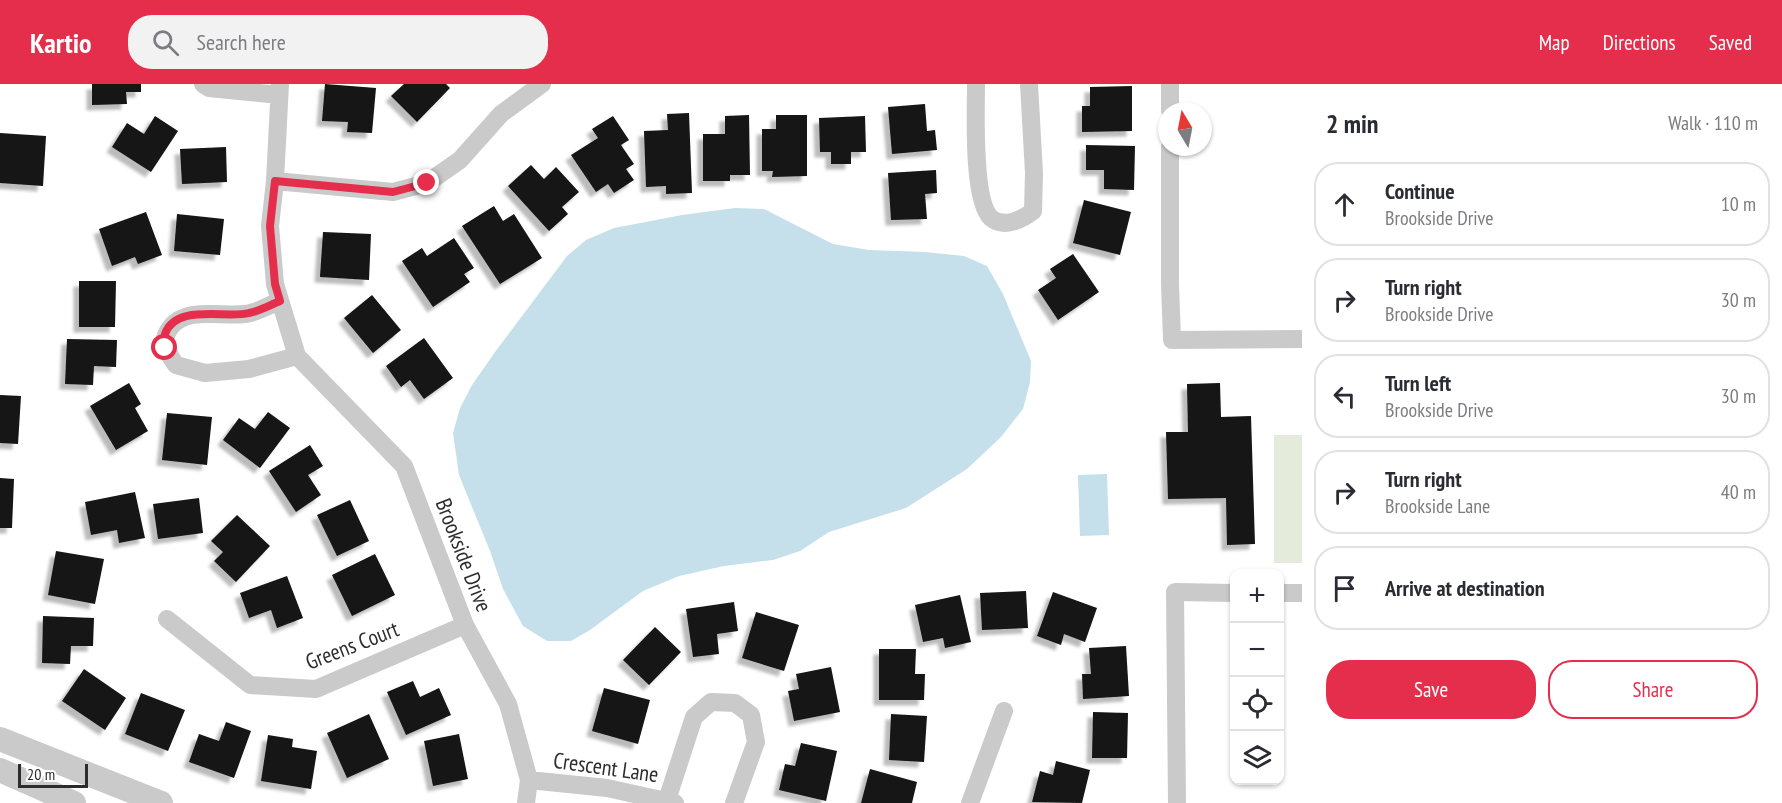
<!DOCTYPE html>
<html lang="en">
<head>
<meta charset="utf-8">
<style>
  :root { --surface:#fff; --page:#f2f2f3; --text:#2b2b33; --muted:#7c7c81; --line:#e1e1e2; --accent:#e52e4b }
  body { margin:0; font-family:"PT Sans Narrow",sans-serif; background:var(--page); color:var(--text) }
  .controls { position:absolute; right:18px; bottom:18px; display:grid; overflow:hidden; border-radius:12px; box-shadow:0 2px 4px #0004 }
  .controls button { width:54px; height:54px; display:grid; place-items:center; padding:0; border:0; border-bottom:2px solid var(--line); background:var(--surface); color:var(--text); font:30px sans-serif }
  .compass { position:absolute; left:1158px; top:18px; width:54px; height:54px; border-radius:50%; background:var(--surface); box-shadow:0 2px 4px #0004; rotate:350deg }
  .scale { position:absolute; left:18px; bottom:15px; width:70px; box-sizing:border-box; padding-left:6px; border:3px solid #2d2d2d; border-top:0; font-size:16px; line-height:21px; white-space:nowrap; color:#2d2d2d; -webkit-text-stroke:4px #fff; paint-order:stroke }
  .stop { position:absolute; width:18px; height:18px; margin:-14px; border:4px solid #e52e4b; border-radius:50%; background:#fff }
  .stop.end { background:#e52e4b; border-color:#fff; box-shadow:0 2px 6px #0008 }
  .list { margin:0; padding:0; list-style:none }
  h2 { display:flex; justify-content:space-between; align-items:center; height:78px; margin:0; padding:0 24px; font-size:26px }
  h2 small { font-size:20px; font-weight:400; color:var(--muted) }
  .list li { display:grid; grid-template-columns:39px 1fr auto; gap:18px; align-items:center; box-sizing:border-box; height:84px; margin:0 12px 12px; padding:0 12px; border:2px solid var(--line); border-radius:24px }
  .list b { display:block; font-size:22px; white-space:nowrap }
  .list p { margin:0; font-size:20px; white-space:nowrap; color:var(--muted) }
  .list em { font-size:20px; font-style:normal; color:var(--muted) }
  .actions { display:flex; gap:12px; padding:18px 24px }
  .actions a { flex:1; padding:14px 0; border:2px solid var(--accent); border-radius:24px; text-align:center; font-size:21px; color:var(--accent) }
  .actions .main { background:var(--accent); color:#fff }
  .icon { flex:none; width:33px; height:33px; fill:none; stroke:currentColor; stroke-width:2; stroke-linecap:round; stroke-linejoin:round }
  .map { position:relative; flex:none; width:1302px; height:719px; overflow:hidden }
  header { display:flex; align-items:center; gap:36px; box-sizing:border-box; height:84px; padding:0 30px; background:var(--accent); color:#fff }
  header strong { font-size:28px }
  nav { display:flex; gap:33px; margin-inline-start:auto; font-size:21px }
  .search { width:420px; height:54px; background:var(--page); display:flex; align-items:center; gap:15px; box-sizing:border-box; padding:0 21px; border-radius:24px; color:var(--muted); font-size:22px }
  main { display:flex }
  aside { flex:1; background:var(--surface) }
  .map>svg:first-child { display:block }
  .green { fill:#e4ebda }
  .water { fill:#c6e0eb }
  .building { fill:#141414; filter:url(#shadow) }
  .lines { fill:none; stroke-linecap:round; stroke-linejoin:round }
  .minor { stroke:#cacaca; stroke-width:18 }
  .tertiary { stroke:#cacaca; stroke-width:24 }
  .route { stroke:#e52e4b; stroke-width:8 }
  .labels { text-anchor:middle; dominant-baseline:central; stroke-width:6; stroke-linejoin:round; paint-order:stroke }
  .street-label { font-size:22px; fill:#2d2d2d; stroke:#fff }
</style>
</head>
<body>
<header>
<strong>Kartio</strong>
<div class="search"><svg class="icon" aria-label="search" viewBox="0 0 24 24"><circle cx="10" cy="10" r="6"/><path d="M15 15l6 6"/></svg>Search here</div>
<nav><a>Map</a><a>Directions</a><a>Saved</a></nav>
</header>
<main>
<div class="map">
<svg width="1302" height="719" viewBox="0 0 1302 719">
  <defs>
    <filter id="shadow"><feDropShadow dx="-5.5" dy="5.5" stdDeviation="1.5" flood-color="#0004"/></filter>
  </defs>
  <rect width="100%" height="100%" fill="#fff"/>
  <!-- green -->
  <path class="green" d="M1274,351H1302V479H1274Z"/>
  <!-- water -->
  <path class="water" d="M735,124L764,125L833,160L869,166L925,168L964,172L987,182L1003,210L1031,277L1030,298L1023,325L1001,353L967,385L906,424L829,448L800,467L773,476L724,482L679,492L643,507L590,546L571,557H547L523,542L503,505L490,467L459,391L453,349L460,324L472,301L495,268L567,172L586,156L614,144L682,131Z
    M1107,390L1109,451L1080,452L1078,391Z"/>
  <!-- building -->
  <path class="building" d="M92,0H141V8H126L127,20L92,21Z
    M325,0L376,4L372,49L347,48L348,38L322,37Z
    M404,0H446L450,4L417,38L391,12Z
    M1132,2V47L1082,48V22H1090V3Z
    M925,20L927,47L935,46L937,66L892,70L888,23Z
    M689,29L692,109L666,110V102L646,103L644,47L668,46L667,30Z
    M749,31L750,91H730V97H703V50H725V32Z
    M776,31H807V92L772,93L773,87H762V45H776Z
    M155,32L178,47L151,88L112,63L127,39L144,50Z
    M613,32L629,56L621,61L634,80L626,85L634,96L614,109L608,100L596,108L571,71L598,54L592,45Z
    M865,32L866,68H851V80H831V68H820L819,34Z
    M0,49L46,52L43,102L0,99Z
    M1086,61L1135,62L1134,106L1104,105V86H1086Z
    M226,63L227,98L182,100L180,65Z
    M531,81L544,95L556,83L579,108L562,123L568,130L549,147L508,102Z
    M936,86L937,109L925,110L927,135L891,136L888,89Z
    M1084,116L1131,128L1120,171L1073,159Z
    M494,122L503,137L514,130L542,174L500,200L462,142Z
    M146,128L162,171L138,180L135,173L112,182L99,145Z
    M177,130L224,135L220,171L174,167Z
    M323,148L371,150L369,196L320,193Z
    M454,154L474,184L464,190L470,198L433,223L402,177L422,164L427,172Z
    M1073,170L1099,208L1058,236L1038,206L1056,194L1050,185Z
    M79,197H116L115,243H79Z
    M372,211L401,246L373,269L344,234Z
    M424,254L453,294L424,315L410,296L401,303L386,282Z
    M67,255L117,256L116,283L94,282L93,301L65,300Z
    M129,299L141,320L135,324L148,347L116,366L90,322Z
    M1220,299L1221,333L1251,332L1255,460L1227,461L1226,414L1168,415L1166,348H1188L1187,300Z
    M0,311L21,312L18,360L0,359Z
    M268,328L290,344L260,384L223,356L239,334L255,345Z
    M167,329L212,333L207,381L162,376Z
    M310,361L323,382L308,391L321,411L296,428L269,387Z
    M0,394L14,395L12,444H0Z
    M135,408L145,454L119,459L117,446L91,451L85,418Z
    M199,414L203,449L158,455L153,420Z
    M350,416L369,457L337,472L317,431Z
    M237,431L270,462L236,498L214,477L223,468L211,457Z
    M56,467L104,475L95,520L48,511Z
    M375,470L395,511L352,532L332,491Z
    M287,492L303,534L277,544L271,526L249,534L240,509Z
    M1026,507L1028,544L982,546L980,509Z
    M1053,508L1097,524L1085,558L1064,550L1061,561L1037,552Z
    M960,511L971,558L945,564L943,554L923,558L915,521Z
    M734,518L738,547L717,550L719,570L693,573L686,525Z
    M756,528L799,541L784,587L742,574Z
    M43,532L94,534L93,562H71L70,580L42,579Z
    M655,543L681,568L649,601L623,576Z
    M1126,562L1129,612L1083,615L1082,590H1091L1089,564Z
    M879,565H916L915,590H925L924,616H879Z
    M831,583L840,628L794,637L788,607L799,605L796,590Z
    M84,585L126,614L105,646L62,617Z
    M413,597L420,613L439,604L451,631L406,651L387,608Z
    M604,604L650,616L638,660L592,647Z
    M141,609L185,626L168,667L125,650Z
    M1093,628L1128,629L1127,674H1092Z
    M369,630L389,675L347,694L327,649Z
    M891,630L927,632L924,678L889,676Z
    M226,638L251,647L234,694L189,678L199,650L219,657Z
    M459,650L468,695L433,702L424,657Z
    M268,651L293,655L292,663L317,667L311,705L261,697Z
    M801,659L837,667L826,717L779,706L785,680L795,682Z
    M1056,677L1090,686L1082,719L1032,718L1040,687L1053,691Z
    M870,685L917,698L912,719H861Z"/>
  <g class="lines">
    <!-- minor -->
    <path class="minor" d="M203,0L209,4L279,11
      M280,0L275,97L270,142L275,200L297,272
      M976,0C976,27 972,116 991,134C1004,145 1023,135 1033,127L1034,89L1029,0
      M1170,27V0
      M1170,63V200L1172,256L1302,255
      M275,97L393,108L427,99L460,76L501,30L542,0
      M280,217C269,221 257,229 245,230C222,233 186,222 170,244C159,258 168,269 176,281L205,289L249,285L297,272L404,382L465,541L508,620L529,696L526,719
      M1280,509H1302
      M167,535L250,601L316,605L465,541
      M529,696L607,704L675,719
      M667,716L694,633L711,618L735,619L751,631L756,658L734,719
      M970,719L1004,627
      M1177,719L1175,508L1234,509"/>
    <!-- tertiary -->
    <path class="tertiary" d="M0,655L161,719
      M0,686L74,719"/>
  </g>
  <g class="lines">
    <!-- route -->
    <path class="route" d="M165,264C165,260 164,254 165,250C176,219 226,235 249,229C260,227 270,221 280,217L275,200L270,142L275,97L393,108L427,99"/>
  </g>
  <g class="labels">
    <!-- street labels -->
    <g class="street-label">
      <text transform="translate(464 471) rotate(69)">Brookside Drive</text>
      <text transform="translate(352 561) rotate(-21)">Greens Court</text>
      <text transform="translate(606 683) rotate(8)">Crescent Lane</text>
    </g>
  </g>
</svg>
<div class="controls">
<button>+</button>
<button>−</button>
<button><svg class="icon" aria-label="locate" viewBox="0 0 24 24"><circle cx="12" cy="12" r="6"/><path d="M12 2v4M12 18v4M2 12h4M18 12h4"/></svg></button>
<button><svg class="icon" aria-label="layers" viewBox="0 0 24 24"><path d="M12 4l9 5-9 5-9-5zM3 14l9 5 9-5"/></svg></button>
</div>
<svg class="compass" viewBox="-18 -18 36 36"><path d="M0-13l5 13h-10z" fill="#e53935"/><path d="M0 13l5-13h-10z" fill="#7c7c81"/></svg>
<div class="scale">20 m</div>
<div class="stop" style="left:165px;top:264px"></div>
<div class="stop end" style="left:427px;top:99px"></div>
</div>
<aside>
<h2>2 min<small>Walk · 110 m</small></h2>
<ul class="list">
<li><svg class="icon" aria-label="ahead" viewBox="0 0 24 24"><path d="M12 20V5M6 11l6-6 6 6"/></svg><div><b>Continue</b><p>Brookside Drive</p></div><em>10 m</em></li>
<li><svg class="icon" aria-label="right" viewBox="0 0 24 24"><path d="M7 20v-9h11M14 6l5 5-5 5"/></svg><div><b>Turn right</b><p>Brookside Drive</p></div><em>30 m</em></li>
<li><svg class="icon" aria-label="left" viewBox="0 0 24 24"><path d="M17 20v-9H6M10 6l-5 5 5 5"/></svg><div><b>Turn left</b><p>Brookside Drive</p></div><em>30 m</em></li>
<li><svg class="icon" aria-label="right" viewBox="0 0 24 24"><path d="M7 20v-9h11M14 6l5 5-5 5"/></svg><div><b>Turn right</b><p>Brookside Lane</p></div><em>40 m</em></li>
<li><svg class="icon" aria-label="arrive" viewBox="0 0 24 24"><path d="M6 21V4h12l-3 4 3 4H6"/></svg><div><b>Arrive at destination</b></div></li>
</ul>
<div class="actions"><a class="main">Save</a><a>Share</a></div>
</aside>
</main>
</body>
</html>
